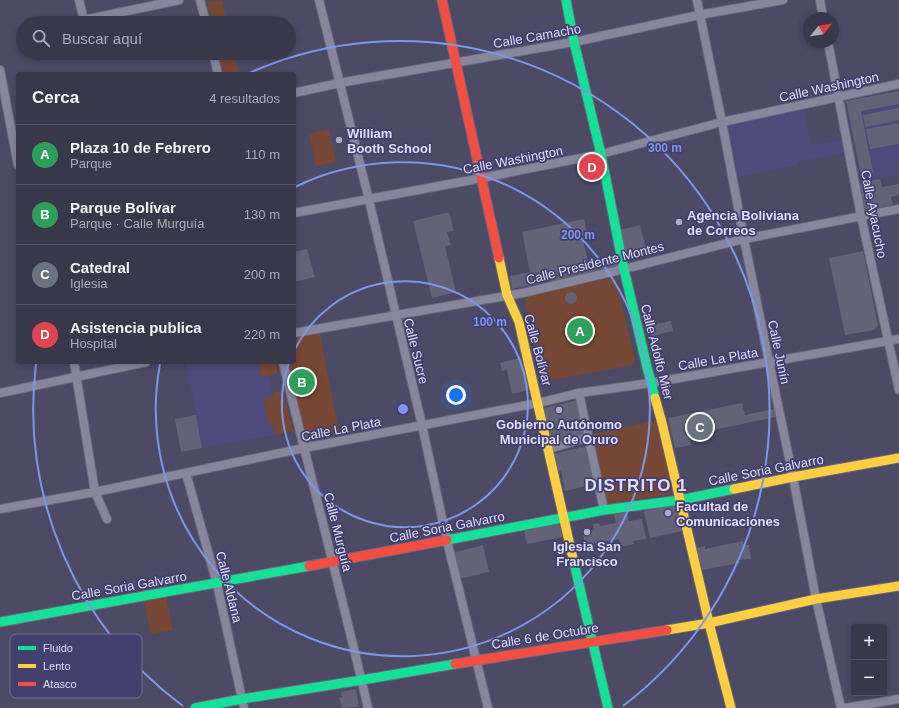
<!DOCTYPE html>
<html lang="es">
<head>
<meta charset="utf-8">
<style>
  :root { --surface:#39384b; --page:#403f52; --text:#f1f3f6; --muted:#abacb5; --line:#535263; --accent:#8abfa5 }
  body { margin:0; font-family:Helvetica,sans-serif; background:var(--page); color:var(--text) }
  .controls { position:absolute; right:12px; bottom:12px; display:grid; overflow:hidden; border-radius:4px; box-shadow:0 2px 6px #0003 }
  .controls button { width:36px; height:36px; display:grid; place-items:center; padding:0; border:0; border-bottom:1px solid var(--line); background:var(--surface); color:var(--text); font:20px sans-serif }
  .compass { position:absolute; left:803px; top:12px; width:36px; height:36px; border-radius:50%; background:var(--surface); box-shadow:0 2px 6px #0003; rotate:60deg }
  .you { position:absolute; left:456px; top:395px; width:14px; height:14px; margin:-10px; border:3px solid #fff; border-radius:50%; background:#1a73e8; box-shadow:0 0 0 6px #1a73e833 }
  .badge { display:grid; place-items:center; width:26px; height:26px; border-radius:50%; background:var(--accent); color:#fff; font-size:13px; font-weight:700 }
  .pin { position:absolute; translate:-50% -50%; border:2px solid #fff; box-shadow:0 1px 4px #0006 }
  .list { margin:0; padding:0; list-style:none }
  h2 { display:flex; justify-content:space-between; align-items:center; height:52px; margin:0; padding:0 16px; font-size:17px }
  h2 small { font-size:13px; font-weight:400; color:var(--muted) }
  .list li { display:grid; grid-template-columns:26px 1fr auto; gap:12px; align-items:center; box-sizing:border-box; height:60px; padding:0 16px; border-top:1px solid var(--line) }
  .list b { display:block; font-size:15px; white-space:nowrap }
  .list p { margin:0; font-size:13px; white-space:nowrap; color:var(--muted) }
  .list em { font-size:13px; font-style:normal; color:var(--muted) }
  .icon { flex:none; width:22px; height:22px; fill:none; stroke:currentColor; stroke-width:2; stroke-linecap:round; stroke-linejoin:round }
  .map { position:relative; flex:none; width:899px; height:708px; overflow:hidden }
  .search { position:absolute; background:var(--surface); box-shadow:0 2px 6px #0003; left:16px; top:16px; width:280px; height:44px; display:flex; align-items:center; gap:10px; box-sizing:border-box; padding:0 14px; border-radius:22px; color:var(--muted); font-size:15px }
  .panel { position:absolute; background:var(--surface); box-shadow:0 2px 6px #0003; left:16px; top:72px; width:280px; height:292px; border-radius:4px }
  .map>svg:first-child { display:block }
  .built { fill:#4f4a7b }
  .green { fill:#764734 }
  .building { fill:#646277 }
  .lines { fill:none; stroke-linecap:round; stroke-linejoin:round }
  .street-casing { stroke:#69687e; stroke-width:10 }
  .fast-casing { stroke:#69687e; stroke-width:11 }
  .slow-casing { stroke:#69687e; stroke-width:11 }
  .jam-casing { stroke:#69687e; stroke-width:11 }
  .street { stroke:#88869b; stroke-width:8 }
  .fast { stroke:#16e098; stroke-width:9 }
  .slow { stroke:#ffcf43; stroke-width:9 }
  .jam { stroke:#f24e42; stroke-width:9 }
  .ring { fill:none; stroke:#7e96ea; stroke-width:2 }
  .poi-dot { fill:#acaac6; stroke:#44406e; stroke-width:1.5 }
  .labels { text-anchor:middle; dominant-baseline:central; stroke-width:3.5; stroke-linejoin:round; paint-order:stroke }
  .street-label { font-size:13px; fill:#dfdefb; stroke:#44406e }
  .poi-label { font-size:13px; font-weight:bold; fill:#dfdefb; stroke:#44406e; text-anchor:start }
  .district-label { font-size:17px; font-weight:bold; letter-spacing:1px; fill:#dfdefb; stroke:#44406e }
  .key { fill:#44406e; stroke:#726f98; stroke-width:1 }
  .key-label { font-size:11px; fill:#dfdefb }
  .centre { fill:#7e96ea; stroke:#44406e; stroke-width:2 }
  .ring-label { font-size:12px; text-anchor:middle; font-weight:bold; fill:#7e96ea; stroke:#44406e; stroke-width:3.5; stroke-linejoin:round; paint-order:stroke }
</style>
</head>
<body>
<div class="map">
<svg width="899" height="708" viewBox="0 0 899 708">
  <rect width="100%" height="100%" fill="#4c4a64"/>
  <!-- built -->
  <path class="built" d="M899,91V175L862,182L846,101Z
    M804,110L811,145L842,140L844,153L798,162V165L738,177L729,129L732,124Z
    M186,362H258L261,377L269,376L273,397L264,399L269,424L273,423L275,435L202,448Z"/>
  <!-- green -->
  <path class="green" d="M222,0L227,23H212L207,2Z
    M219,53H234L239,74H224Z
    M329,129L336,162L316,166L309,134Z
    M612,278L616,281L635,360L632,365L547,381L543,379L525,301L528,294Z
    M319,329L339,431L306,437L288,362H294V333Z
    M258,362H276L278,373L261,377Z
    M283,391L293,431L275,435L273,424H269L264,399L273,397L272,393Z
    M658,420L673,490L670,494L607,504L592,434Z
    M166,597L173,630L151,634L144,601Z"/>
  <!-- building -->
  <path class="building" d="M899,91V104L861,111L873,172L861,175L846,101Z
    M899,108V120L865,127L863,115Z
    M899,123V144L870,149L866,129Z
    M880,179L882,187L899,184V195L891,197L893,205L866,210L864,208L860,186L862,182Z
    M449,212L454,231L447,232L451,245L445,246L456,292L432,298L413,221Z
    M584,219L587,235L582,236L588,261L615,255L618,268L512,289L510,276L530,272L522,232Z
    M640,225L647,253L629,257L625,254L620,230Z
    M307,249L315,277L294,282V252Z
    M863,251L878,326L874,330L845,335L829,258Z
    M565 298a6 6 0 1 1 12 0a6 6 0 1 1-12 0Z
    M671,321L673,331L648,337L646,326Z
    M521,358L529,390L512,394L507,370L502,371L500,363Z
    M574,401L577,402L585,437L550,444L543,412L545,408Z
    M742,403L745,415L774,409L776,417L689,435L691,445L675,448L668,418Z
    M196,415L202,448L181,452L175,419Z
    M588,446L592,464H590L594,484L565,491L561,471L556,472L552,454Z
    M677,504L682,531L650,538L644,511Z
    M626,508L629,521L642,519L646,539L633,541L634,544L621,547L619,539L585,545L583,535L592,533L591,531L594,530L593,524L599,523L600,526L616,523L613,510Z
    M557,524L560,526L563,537L527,544L524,530Z
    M743,541L744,545H749L751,559L738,560L740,563L702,570L696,548L705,546V549Z
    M483,545L489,572L459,579L452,553Z
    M356,689L359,707L342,708L339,698L342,697L341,692L346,691L347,695L346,691Z"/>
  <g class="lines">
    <!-- street casing -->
    <g class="street-casing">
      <path id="street" d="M79,0L84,20L179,0
        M200,0L206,23
        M319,0L369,200L422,425L447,541L488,708
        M697,0L722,122L744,239L769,362L793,477L816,599L841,708
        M820,0L823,18
        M828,42L861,216L899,390
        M213,53L218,74
        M0,70L18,165
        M294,93L339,83L574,42L699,15L783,0
        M294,213L482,178L601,154L722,122L899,84
        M294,333L523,293L624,269L744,239L899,209
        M74,362L95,492L107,519
        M283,362C311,478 341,592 368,708
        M0,393L146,362
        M579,393L604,510
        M549,449L588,437
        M186,473L217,584L244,708
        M0,509L95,492L304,448L538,403L579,393L651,383L899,339
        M846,708L899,699"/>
    </g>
    <!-- fast casing -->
    <g class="fast-casing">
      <path id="fast" d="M566,0L574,42L601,154L623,265L647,367L655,398
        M447,540L604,510L680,500L734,489
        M574,563L608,708
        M0,622L309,566
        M195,708L242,699L362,680L455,664"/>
    </g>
    <!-- slow casing -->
    <g class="slow-casing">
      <path id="slow" d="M499,258L507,295L519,322L574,563
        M655,398L662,423L709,623L731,708
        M734,489L793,477L899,458
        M667,630L709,623L816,599L899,586"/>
    </g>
    <!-- jam casing -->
    <g class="jam-casing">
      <path id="jam" d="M442,0L499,258
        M309,566L447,540
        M455,664L667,630"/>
    </g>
    <!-- street -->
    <use href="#street" class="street"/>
    <!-- fast -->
    <use href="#fast" class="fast"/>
    <!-- slow -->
    <use href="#slow" class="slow"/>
    <!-- jam -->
    <use href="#jam" class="jam"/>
  </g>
  <!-- distance rings -->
  <g class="ring">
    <path d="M294 351A123 123 0 1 1 289 363"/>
    <path d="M295 187A247 247 0 1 1 160 364"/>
    <path d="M183 706A370 370 0 0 1 36 364M247 74A370 370 0 0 1 623 706"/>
  </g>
  <!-- markers -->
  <g class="poi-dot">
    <circle cx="339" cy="140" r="4"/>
    <circle cx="679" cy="222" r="4"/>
    <circle cx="559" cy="410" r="4"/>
    <circle cx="668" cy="513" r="4"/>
    <circle cx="587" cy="532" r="4"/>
  </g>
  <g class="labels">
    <!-- street labels -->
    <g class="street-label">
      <text transform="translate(537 36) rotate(-10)">Calle Camacho</text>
      <text transform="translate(829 87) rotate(-12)">Calle Washington</text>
      <text transform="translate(513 160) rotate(-11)">Calle Washington</text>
      <text transform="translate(874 214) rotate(79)">Calle Ayacucho</text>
      <text transform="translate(595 263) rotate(-14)">Calle Presidente Montes</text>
      <text transform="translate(538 350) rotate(75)">Calle Bolívar</text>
      <text transform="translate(416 351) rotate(76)">Calle Sucre</text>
      <text transform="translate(657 352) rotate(76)">Calle Adolfo Mier</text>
      <text transform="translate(779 352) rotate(78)">Calle Junín</text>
      <text transform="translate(718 359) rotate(-10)">Calle La Plata</text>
      <text transform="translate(341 429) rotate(-11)">Calle La Plata</text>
      <text transform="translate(766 470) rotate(-11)">Calle Soria Galvarro</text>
      <text transform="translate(447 527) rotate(-11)">Calle Soria Galvarro</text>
      <text transform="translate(338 532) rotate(76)">Calle Murguía</text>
      <text transform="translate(129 586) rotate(-10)">Calle Soria Galvarro</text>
      <text transform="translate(229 587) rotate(76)">Calle Aldana</text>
      <text transform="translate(545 636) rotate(-9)">Calle 6 de Octubre</text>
    </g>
    <!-- poi labels -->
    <g class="poi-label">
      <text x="347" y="133">William<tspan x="347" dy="15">Booth School</tspan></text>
      <text x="687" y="215">Agencia Boliviana<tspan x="687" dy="15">de Correos</tspan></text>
      <text x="559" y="424" text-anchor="middle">Gobierno Autónomo<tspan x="559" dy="15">Municipal de Oruro</tspan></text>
      <text x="676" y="506">Facultad de<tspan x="676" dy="15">Comunicaciones</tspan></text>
      <text x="587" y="546" text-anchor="middle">Iglesia San<tspan x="587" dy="15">Francisco</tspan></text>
    </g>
    <!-- district labels -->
    <g class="district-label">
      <text x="636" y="485">DISTRITO 1</text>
    </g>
  </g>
  <!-- legend -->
  <rect x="10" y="634" width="132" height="64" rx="6" class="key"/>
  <rect x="18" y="646" width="18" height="4" fill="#16e098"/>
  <rect x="18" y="664" width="18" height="4" fill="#ffcf43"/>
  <rect x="18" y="682" width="18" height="4" fill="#f24e42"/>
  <g class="key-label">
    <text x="43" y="652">Fluido</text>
    <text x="43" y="670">Lento</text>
    <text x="43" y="688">Atasco</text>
  </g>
  <circle cx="403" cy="409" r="6" class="centre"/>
  <g class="ring-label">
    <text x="665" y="152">300 m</text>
    <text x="578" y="239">200 m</text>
    <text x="490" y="326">100 m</text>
  </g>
</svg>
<div class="controls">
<button>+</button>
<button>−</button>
</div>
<svg class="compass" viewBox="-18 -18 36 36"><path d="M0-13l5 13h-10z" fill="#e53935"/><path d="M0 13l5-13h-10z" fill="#abacb5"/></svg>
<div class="you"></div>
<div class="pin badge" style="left:580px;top:331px;background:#2e9e5b">A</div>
<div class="pin badge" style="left:302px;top:382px;background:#2e9e5b">B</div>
<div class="pin badge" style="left:700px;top:427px;background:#6b7280">C</div>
<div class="pin badge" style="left:592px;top:167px;background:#e0444e">D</div>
<div class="search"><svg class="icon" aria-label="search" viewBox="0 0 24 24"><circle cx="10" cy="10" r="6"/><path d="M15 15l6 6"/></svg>Buscar aquí</div>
<section class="panel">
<h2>Cerca<small>4 resultados</small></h2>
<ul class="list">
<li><span class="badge" style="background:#2e9e5b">A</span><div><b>Plaza 10 de Febrero</b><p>Parque</p></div><em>110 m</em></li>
<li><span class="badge" style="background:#2e9e5b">B</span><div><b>Parque Bolívar</b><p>Parque · Calle Murguía</p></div><em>130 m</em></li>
<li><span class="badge" style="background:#6b7280">C</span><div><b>Catedral</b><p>Iglesia</p></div><em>200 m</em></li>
<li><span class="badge" style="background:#e0444e">D</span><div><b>Asistencia publica</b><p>Hospital</p></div><em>220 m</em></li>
</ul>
</section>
</div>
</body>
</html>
